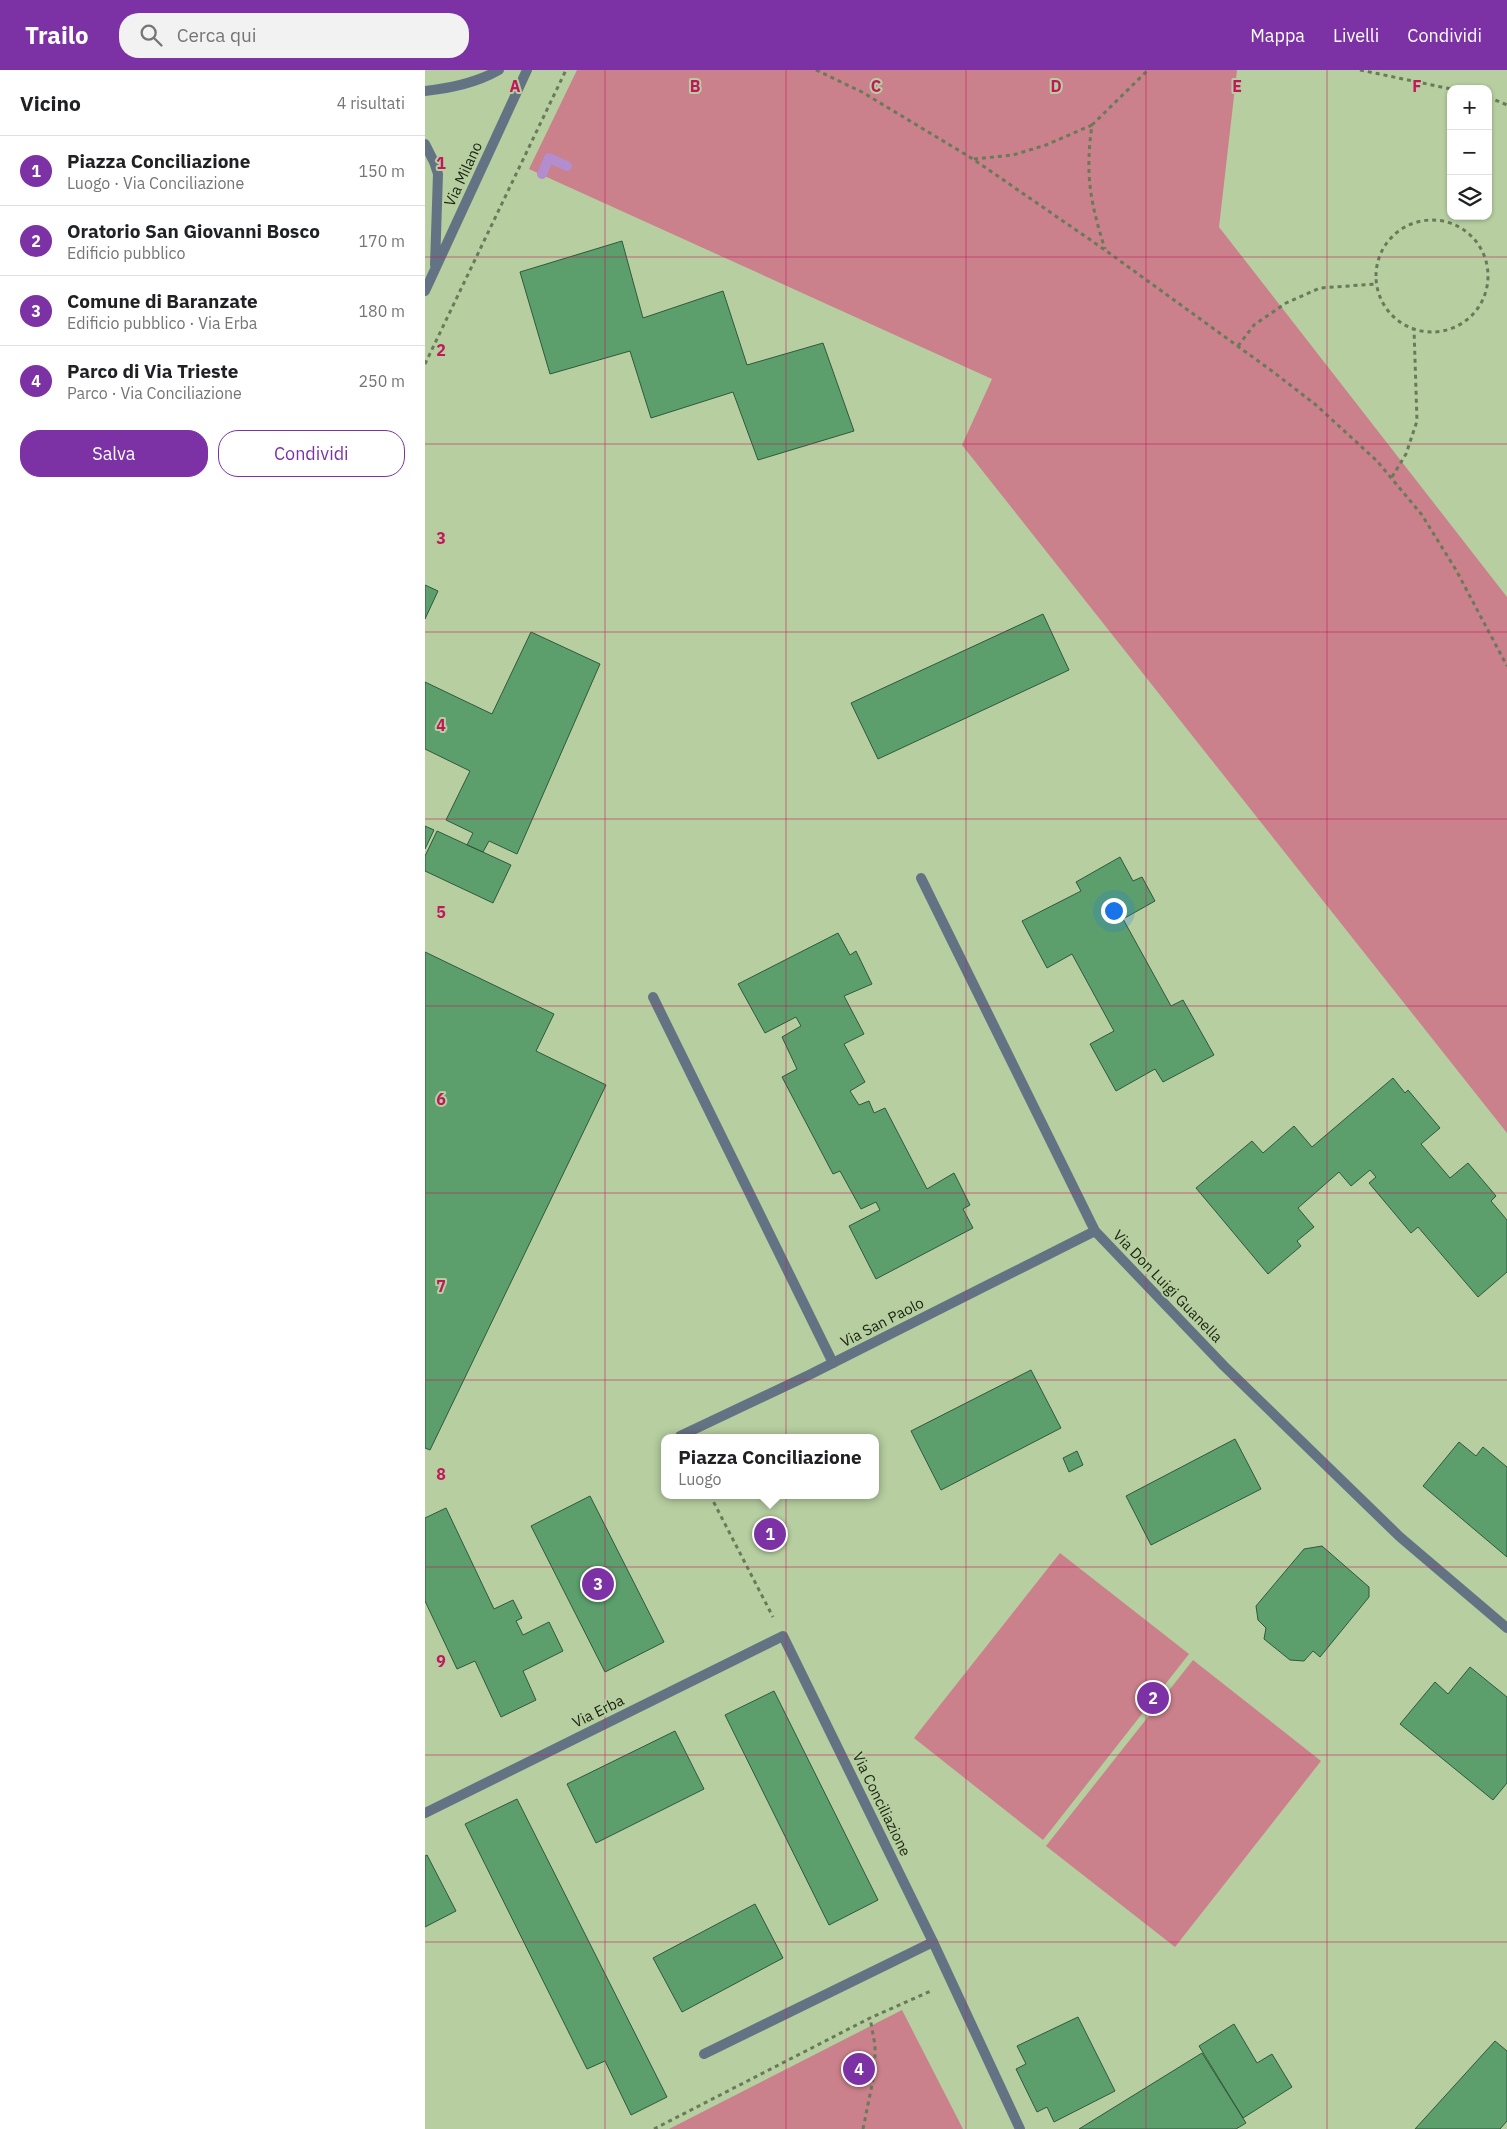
<!DOCTYPE html>
<html lang="it">
<head>
<meta charset="utf-8">
<style>
  :root { --surface:#fff; --page:#f2f2f2; --text:#202124; --muted:#757577; --line:#e0e0e0; --accent:#7c32a5 }
  body { margin:0; font-family:"IBM Plex Sans",sans-serif; background:var(--page); color:var(--text) }
  .controls { position:absolute; right:15px; top:15px; display:grid; overflow:hidden; border-radius:10px; box-shadow:0 1px 4px #0004 }
  .controls button { width:45px; height:45px; display:grid; place-items:center; padding:0; border:0; border-bottom:1px solid var(--line); background:var(--surface); color:var(--text); font:25px sans-serif }
  .you { position:absolute; left:688px; top:840px; width:18px; height:18px; margin:-12px; border:4px solid #fff; border-radius:50%; background:#1a73e8; box-shadow:0 0 0 8px #1a73e833 }
  .badge { display:grid; place-items:center; width:32px; height:32px; border-radius:50%; background:var(--accent); color:#fff; font-size:16px; font-weight:700 }
  .pin { position:absolute; translate:-50% -50%; border:2px solid #fff; box-shadow:0 1px 5px #0006 }
  .popup { position:absolute; left:236px; top:1364px; width:218px; height:65px; box-sizing:border-box; display:grid; place-content:center; border-radius:10px; background:var(--surface); filter:drop-shadow(0 1px 4px #0005); font-size:16px; white-space:nowrap; color:var(--muted) }
  .popup b { font-size:19px; color:var(--text) }
  .popup::after { content:''; position:absolute; left:50%; top:100%; margin-left:-10px; border:10px solid transparent; border-top-color:var(--surface) }
  .list { margin:0; padding:0; list-style:none }
  h2 { display:flex; justify-content:space-between; align-items:center; height:65px; margin:0; padding:0 20px; font-size:21px }
  h2 small { font-size:16px; font-weight:400; color:var(--muted) }
  .list li { display:grid; grid-template-columns:32px 1fr auto; gap:15px; align-items:center; box-sizing:border-box; height:70px; padding:0 20px; border-top:1px solid var(--line) }
  .list b { display:block; font-size:19px; white-space:nowrap }
  .list p { margin:0; font-size:16px; white-space:nowrap; color:var(--muted) }
  .list em { font-size:16px; font-style:normal; color:var(--muted) }
  .actions { display:flex; gap:10px; padding:15px 20px }
  .actions a { flex:1; padding:11px 0; border:1px solid var(--accent); border-radius:20px; text-align:center; font-size:18px; color:var(--accent) }
  .actions .main { background:var(--accent); color:#fff }
  .icon { flex:none; width:28px; height:28px; fill:none; stroke:currentColor; stroke-width:2; stroke-linecap:round; stroke-linejoin:round }
  .map { position:relative; flex:none; width:1082px; height:2059px; overflow:hidden }
  header { display:flex; align-items:center; gap:30px; box-sizing:border-box; height:70px; padding:0 25px; background:var(--accent); color:#fff }
  header strong { font-size:24px }
  nav { display:flex; gap:28px; margin-inline-start:auto; font-size:18px }
  .search { width:350px; height:45px; background:var(--page); display:flex; align-items:center; gap:12px; box-sizing:border-box; padding:0 18px; border-radius:20px; color:var(--muted); font-size:19px }
  main { display:flex }
  aside { flex:1; background:var(--surface) }
  .map>svg:first-child { display:block }
  .green { fill:#ca818b }
  .lines { fill:none; stroke-linecap:round; stroke-linejoin:round }
  .stream { stroke:#b38dce; stroke-width:10 }
  .building { fill:#5c9f6d; stroke:#30593b }
  .path { stroke:#697a59; stroke-width:3; stroke-dasharray:4 4; stroke-linecap:butt }
  .service { stroke:#647383; stroke-width:10 }
  .minor { stroke:#647383; stroke-width:10 }
  .tertiary { stroke:#647383; stroke-width:10 }
  .grid { fill:none; stroke:#c2185b; stroke-width:1; stroke-opacity:0.55 }
  .labels { text-anchor:middle; dominant-baseline:central; stroke-width:4; stroke-linejoin:round; paint-order:stroke }
  .street-label { font-size:15px; fill:#1a2311; stroke:#b6cea0 }
  .grid-label { font-size:16px; text-anchor:middle; font-weight:bold; fill:#c2185b; stroke:#b6cea0; stroke-width:4; stroke-linejoin:round; paint-order:stroke }
</style>
</head>
<body>
<header>
<strong>Trailo</strong>
<div class="search"><svg class="icon" aria-label="search" viewBox="0 0 24 24"><circle cx="10" cy="10" r="6"/><path d="M15 15l6 6"/></svg>Cerca qui</div>
<nav><a>Mappa</a><a>Livelli</a><a>Condividi</a></nav>
</header>
<main>
<aside>
<h2>Vicino<small>4 risultati</small></h2>
<ul class="list">
<li><span class="badge">1</span><div><b>Piazza Conciliazione</b><p>Luogo · Via Conciliazione</p></div><em>150 m</em></li>
<li><span class="badge">2</span><div><b>Oratorio San Giovanni Bosco</b><p>Edificio pubblico</p></div><em>170 m</em></li>
<li><span class="badge">3</span><div><b>Comune di Baranzate</b><p>Edificio pubblico · Via Erba</p></div><em>180 m</em></li>
<li><span class="badge">4</span><div><b>Parco di Via Trieste</b><p>Parco · Via Conciliazione</p></div><em>250 m</em></li>
</ul>
<div class="actions"><a class="main">Salva</a><a>Condividi</a></div>
</aside>
<div class="map">
<svg width="1082" height="2059" viewBox="0 0 1082 2059">
  <rect width="100%" height="100%" fill="#b6cea0"/>
  <!-- green -->
  <path class="green" d="M152,0H812L794,157L1082,527V1063L537,375L567,309L104,99Z
    M635,1483L764,1584L618,1770L489,1668Z
    M768,1590L896,1691L750,1877L621,1776Z
    M477,1940L538,2059H244Z"/>
  <g class="lines">
    <!-- stream -->
    <path class="stream" d="M117,104L124,88L142,96"/>
  </g>
  <!-- building -->
  <path class="building" d="M197,171L218,248L298,221L322,295L398,273L429,361L333,390L308,322L226,348L205,281L125,304L95,202Z
    M0,515L13,521L0,549Z
    M618,544L644,600L453,689L426,633Z
    M106,562L175,594L92,784L64,771L58,782L42,775L48,763L21,750L45,701L0,679V612L67,644Z
    M0,756L9,760L0,779Z
    M12,761L86,795L68,833L0,801V786Z
    M695,787L708,811L717,807L730,831L698,849L746,936L758,930L789,985L738,1012L730,999L691,1021L665,974L689,961L647,884L622,898L597,851L656,821L651,812Z
    M413,863L425,885L431,881L447,914L419,926L439,964L419,974L440,1012L425,1021L434,1035L444,1031L449,1043L460,1038L502,1119L529,1103L545,1135L538,1139L548,1158L451,1209L424,1156L455,1140L451,1132L436,1139L415,1101L408,1104L357,1007L372,999L357,967L376,956L371,947L340,963L313,914Z
    M0,882L129,944L111,981L181,1015L5,1380L0,1378Z
    M968,1008L980,1023L983,1020L1015,1058L996,1074L1025,1108L1043,1093L1071,1126L1066,1131L1082,1150V1202L1053,1227L993,1157L986,1163L944,1113L951,1107L945,1100L926,1116L914,1102L873,1138L889,1157L872,1171L876,1176L843,1204L771,1118L827,1071L838,1083L869,1056L887,1077Z
    M606,1300L636,1358L516,1420L486,1361Z
    M810,1369L836,1419L726,1475L701,1426Z
    M1034,1372L1051,1386L1058,1377L1082,1397V1487L998,1416Z
    M652,1381L658,1395L644,1402L638,1388Z
    M165,1426L239,1572L180,1602L106,1456Z
    M21,1438L69,1539L88,1530L97,1548L91,1551L98,1565L124,1552L138,1581L98,1601L111,1630L76,1647L50,1591L32,1599L0,1531V1448Z
    M897,1476L944,1517V1527L895,1587L888,1581L879,1591L865,1590L839,1569L841,1558L833,1550L831,1536L879,1479Z
    M1045,1597L1082,1627V1713L1068,1730L975,1654L1010,1612L1023,1624Z
    M349,1621L453,1830L404,1855L300,1645Z
    M250,1661L279,1719L171,1773L142,1714Z
    M92,1729L242,2027L206,2045L180,1991L162,1999L40,1754Z
    M2,1785L31,1841L0,1857V1786Z
    M330,1834L358,1888L257,1942L228,1888Z
    M653,1947L690,2021L629,2052L622,2037L612,2042L591,1999L601,1994L592,1976Z
    M809,1954L832,1993L847,1984L867,2017L818,2048L774,1976Z
    M1070,1971L1082,1981V2051L1075,2059H990Z
    M777,1983L821,2053L811,2059H654Z"/>
  <g class="lines">
    <!-- path -->
    <path class="path" d="M391,0L437,22L548,89L680,180L847,301L891,335L952,391L997,445L1031,500L1082,596
      M935,0L1026,19
      M1063,27L1082,35
      M667,55L723,0
      M549,89L588,85L621,75L667,55C660,104 665,132 680,179
      M951 206a56 56 0 1 1 112 0a56 56 0 1 1-112 0Z
      M813,276L829,255L861,233L895,218L951,214
      M0,294L141,0
      M967,407L981,384L992,351L989,259
      M285,1425L348,1547
      M229,2059L445,1948L508,1920
      M438,2059L450,2000V1975L445,1948"/>
    <!-- service -->
    <path class="service" d="M228,927L408,1293
      M279,1984L508,1872"/>
    <!-- minor -->
    <path class="minor" d="M496,808L670,1161L799,1296L975,1467L1082,1558
      M255,1366L384,1305L670,1161
      M0,1743L358,1566L508,1872L595,2059"/>
    <!-- tertiary -->
    <path class="tertiary" d="M0,21C27,18 51,13 74,0
      M0,74L9,92L13,104L10,195
      M0,221L102,0"/>
  </g>
  <!-- grid -->
  <path class="grid" d="M180,0V2059M361,0V2059M541,0V2059M721,0V2059M902,0V2059M0,187H1082M0,374H1082M0,562H1082M0,749H1082M0,936H1082M0,1123H1082M0,1310H1082M0,1497H1082M0,1685H1082M0,1872H1082"/>
  <g class="labels">
    <!-- street labels -->
    <g class="street-label">
      <text transform="translate(38 104) rotate(-65)">Via Milano</text>
      <text transform="translate(743 1216) rotate(46)">Via Don Luigi Guanella</text>
      <text transform="translate(457 1252) rotate(-27)">Via San Paolo</text>
      <text transform="translate(173 1641) rotate(-26)">Via Erba</text>
      <text transform="translate(457 1734) rotate(64)">Via Conciliazione</text>
    </g>
  </g>
  <g class="grid-label">
    <text x="90" y="22">A</text>
    <text x="270" y="22">B</text>
    <text x="451" y="22">C</text>
    <text x="631" y="22">D</text>
    <text x="812" y="22">E</text>
    <text x="992" y="22">F</text>
    <text x="16" y="99">1</text>
    <text x="16" y="286">2</text>
    <text x="16" y="474">3</text>
    <text x="16" y="661">4</text>
    <text x="16" y="848">5</text>
    <text x="16" y="1035">6</text>
    <text x="16" y="1222">7</text>
    <text x="16" y="1410">8</text>
    <text x="16" y="1597">9</text>
  </g>
</svg>
<div class="controls">
<button>+</button>
<button>−</button>
<button><svg class="icon" aria-label="layers" viewBox="0 0 24 24"><path d="M12 4l9 5-9 5-9-5zM3 14l9 5 9-5"/></svg></button>
</div>
<div class="you"></div>
<div class="pin badge" style="left:345px;top:1464px">1</div>
<div class="popup"><b>Piazza Conciliazione</b>Luogo</div>
<div class="pin badge" style="left:728px;top:1628px">2</div>
<div class="pin badge" style="left:173px;top:1514px">3</div>
<div class="pin badge" style="left:434px;top:1999px">4</div>
</div>
</main>
</body>
</html>
